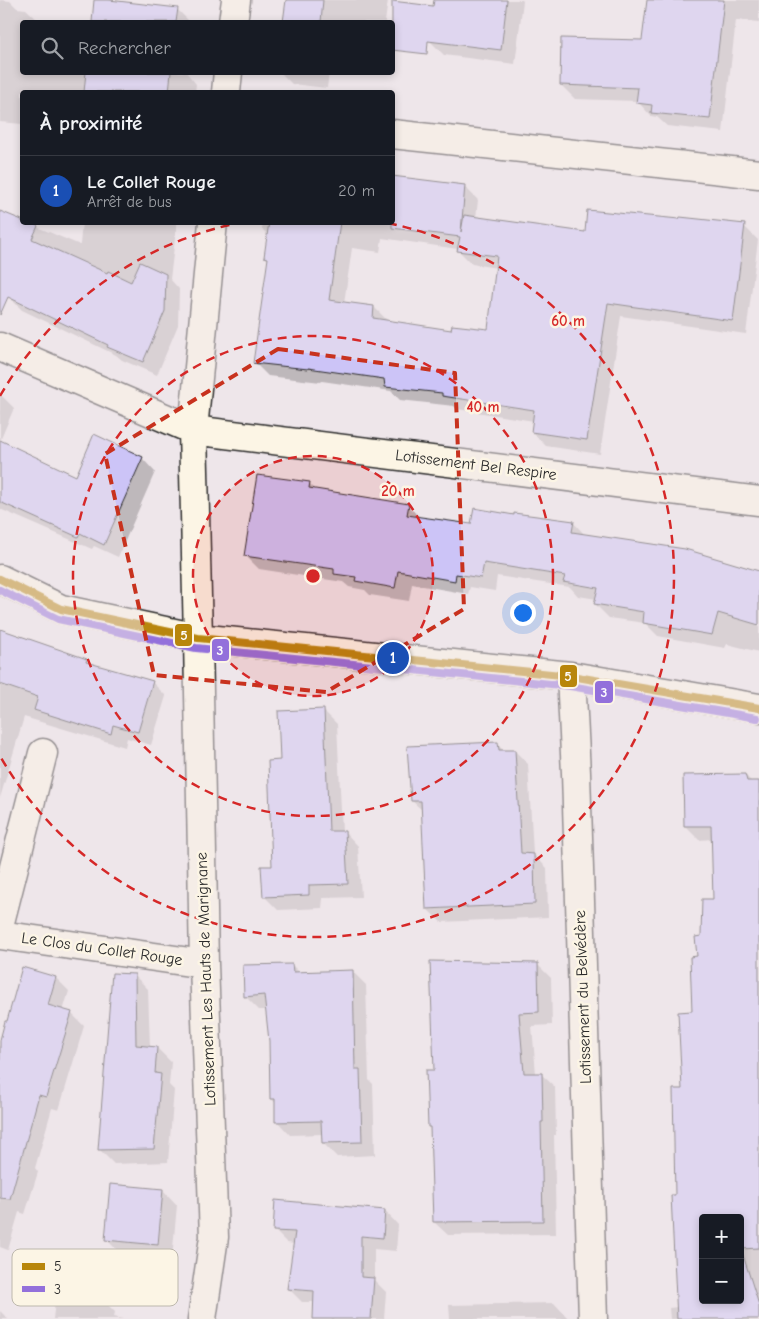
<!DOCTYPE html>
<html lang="fr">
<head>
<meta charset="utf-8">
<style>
  :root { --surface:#171b24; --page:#20242c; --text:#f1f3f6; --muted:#9ea1a6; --line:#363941; --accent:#c8321e }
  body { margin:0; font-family:"Comic Neue",sans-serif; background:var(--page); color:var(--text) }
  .controls { position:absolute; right:15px; bottom:15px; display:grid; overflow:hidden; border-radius:5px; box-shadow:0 2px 8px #0003 }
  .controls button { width:45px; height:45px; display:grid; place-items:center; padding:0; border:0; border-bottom:1px solid var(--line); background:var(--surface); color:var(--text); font:25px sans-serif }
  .you { position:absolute; left:522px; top:612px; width:18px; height:18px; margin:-12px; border:4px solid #fff; border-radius:50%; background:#1a73e8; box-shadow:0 0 0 8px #1a73e833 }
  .badge { display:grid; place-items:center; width:32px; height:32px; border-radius:50%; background:var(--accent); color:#fff; font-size:16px; font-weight:700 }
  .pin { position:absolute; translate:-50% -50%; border:2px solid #fff; box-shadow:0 1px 5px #0006 }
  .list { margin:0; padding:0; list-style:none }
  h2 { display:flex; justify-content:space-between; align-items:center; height:65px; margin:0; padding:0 20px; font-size:21px }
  h2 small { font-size:16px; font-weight:400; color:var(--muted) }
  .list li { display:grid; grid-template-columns:32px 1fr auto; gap:15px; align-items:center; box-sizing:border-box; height:70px; padding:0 20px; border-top:1px solid var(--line) }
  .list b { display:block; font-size:19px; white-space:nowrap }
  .list p { margin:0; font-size:16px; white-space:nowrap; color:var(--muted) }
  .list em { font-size:16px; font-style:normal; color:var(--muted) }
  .icon { flex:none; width:28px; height:28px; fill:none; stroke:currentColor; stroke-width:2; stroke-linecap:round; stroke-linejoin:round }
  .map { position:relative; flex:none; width:759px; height:1319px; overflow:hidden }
  .search { position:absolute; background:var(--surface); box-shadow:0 2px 8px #0003; left:20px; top:20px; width:375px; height:55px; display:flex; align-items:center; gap:12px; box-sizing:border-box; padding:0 18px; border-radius:5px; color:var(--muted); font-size:19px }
  .panel { position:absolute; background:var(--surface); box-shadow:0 2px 8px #0003; left:20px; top:90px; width:375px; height:135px; border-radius:5px }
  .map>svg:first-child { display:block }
  .shadow { fill:#0003; fill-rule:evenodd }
  .building { fill:#ccc4f7; stroke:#2b2b2b; fill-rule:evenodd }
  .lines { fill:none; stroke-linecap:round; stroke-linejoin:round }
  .minor-casing { stroke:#2b2b2b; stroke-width:31 }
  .minor { stroke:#fcf5e5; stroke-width:28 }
  .bus-1-casing { stroke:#fcf5e5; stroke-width:11 }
  .bus-2-casing { stroke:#fcf5e5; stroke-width:11 }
  .bus-1 { stroke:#b8860b; stroke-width:8 }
  .bus-2 { stroke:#9370db; stroke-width:8 }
  .marked { fill:none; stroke:#c8321e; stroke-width:4; stroke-dasharray:10 6; stroke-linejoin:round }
  .ring { fill:none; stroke:#d62828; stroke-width:2.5; stroke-dasharray:9 6 }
  .labels { text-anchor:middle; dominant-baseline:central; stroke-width:5; stroke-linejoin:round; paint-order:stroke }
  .street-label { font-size:16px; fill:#2b2b2b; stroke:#fcf5e5 }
  .key { fill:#fcf5e5; stroke:#bdb8ad; stroke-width:1 }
  .key-label { font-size:14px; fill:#2b2b2b }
  .centre { fill:#d62828; stroke:#fcf5e5; stroke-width:2.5 }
  .ring-label { font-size:15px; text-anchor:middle; font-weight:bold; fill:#d62828; stroke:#fcf5e5; stroke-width:5; stroke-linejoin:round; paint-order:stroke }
  .line-badge { stroke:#fcf5e5; stroke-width:2 }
  .badge-label { font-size:14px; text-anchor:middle; font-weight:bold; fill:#fff }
</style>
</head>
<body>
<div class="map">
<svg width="759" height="1319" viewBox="0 0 759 1319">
  <rect width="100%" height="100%" fill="#eee6ea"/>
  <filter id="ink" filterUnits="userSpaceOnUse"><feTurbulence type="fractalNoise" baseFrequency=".02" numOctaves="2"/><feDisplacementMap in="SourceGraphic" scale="10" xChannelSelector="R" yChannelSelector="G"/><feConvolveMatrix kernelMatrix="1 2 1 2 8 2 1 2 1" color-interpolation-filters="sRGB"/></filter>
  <g filter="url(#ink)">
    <!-- shadow -->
    <path class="shadow" d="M0,0L10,1L17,8L26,9L40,22H22V72H186L196,84L195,92H22V124L0,122Z
      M96,0L177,9L190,22H93Z
      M287,0H388L385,22H285Z
      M435,0H522L523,1L515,64L444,55L430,41Z
      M648,0H759V22L736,20L723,132L667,126L657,117L651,116L638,102V101L575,99L561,85L643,42Z
      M280,72H329L327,88L292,84Z
      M344,72H359V74Z
      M464,186L478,200L476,218L586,233L744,226L758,240L746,334L621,316L600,454L546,446L532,432L534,421L457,409L454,406L400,400L391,391L322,381L321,382L268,376L254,362L269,261L265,257L269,236L262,229L263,222H392ZM382,238L458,249V250L472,264L497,268L489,331H452L388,321L374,307L344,303L352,248L380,252Z
      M0,212L22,221V222H25L80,245L82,222H177L170,279L179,289L178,325L157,375L122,360L116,355L22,310L9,297L0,276Z
      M0,394L14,408L0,441Z
      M0,442L76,477L142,458L155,472L118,557L94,546L92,549L0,509Z
      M309,483L316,490L408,506L421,518L472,525L515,517L573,522L585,535L759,572V652L727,644L725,648L658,636L645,623L609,618L595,604L597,599L578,596L570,587L497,576L495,591L470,587L468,594L412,584L409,601L370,595L365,590L349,587L343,582L259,569L246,556Z
      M0,637L86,660L90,664L152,682L166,696L151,745L127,738L125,747L24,717L0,798Z
      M323,710L337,724L342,832H345L358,846L361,897L323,898L322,908L278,910L264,896L273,867L281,761Z
      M497,744L504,751H515L528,764L533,854L547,868L548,917L441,922L427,909L423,811L412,801Z
      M745,775L752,782H759V1319H670L669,1308L678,1307L676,1196L683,1090L702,938L714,900L712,839L699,840L685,826ZM703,1218H740V1300H703Z
      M537,964L551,978L552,1025L532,1026L536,1074H541L555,1087L556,1135H554L556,1234L448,1235L434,1222L436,1071Z
      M292,965L300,973L352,971L366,985L369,1080L373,1084L375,1155L337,1157L323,1143V1134L290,1135L277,1121L276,1104L271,1098V1041L267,1010H259L245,996Z
      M134,975L148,989L150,1048H157L171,1062L169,1085L174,1090L168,1162L114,1164L100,1150Z
      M56,978L69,991L63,1011L71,1013L84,1026L59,1110L52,1108L35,1168L38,1172L25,1214L19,1212L8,1250L0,1247V1044Z
      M163,1190L177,1205L172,1259L121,1254L106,1239Z
      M385,1211L398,1225L396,1251L374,1249V1280L386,1292L384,1319H314L315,1302H302L288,1288L295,1244L287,1243L274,1230Z
      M56,1293L101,1298L115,1312L114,1317L124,1319H53Z
      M554,1303L567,1317V1319H450L449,1305Z
      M0,1311L8,1319H0Z"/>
    <!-- building -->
    <path class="building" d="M94,0H109L178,8L176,22H92Z
      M286,0H323L321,22H283Z
      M434,0H507L501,50L428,41L427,54L392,50V1L433,6Z
      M647,0H724L710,119L651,113L652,105L636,103L638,88L560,85L561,38L642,40Z
      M86,72H171L169,92H84Z
      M392,176L465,185L461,232L464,215L585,232L587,210L679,219L680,217L745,224L733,321L608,303L587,440L531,432L534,410L442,396V393L385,387L384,379L308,368V369L253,363L268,258L264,257L269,222H340L329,300L374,306L373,318L451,330L452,325L488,329L497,256L457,251L460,237L392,228Z
      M0,211L22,220V222H29L38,226L32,239L107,273L108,271L131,282L140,262L166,274L165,311L143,362L107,347L108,345L8,297L0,315Z
      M94,434L143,457L104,545L80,533L78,537L0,502V440L76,476Z
      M257,475L310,482L309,488L409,504L407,515L471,524L474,508L514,515V513L574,521L572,532L685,549L759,571V625L718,613L712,635L643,623L644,612L594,604L598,588L563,582L565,576L484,563L481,578L456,574L455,581L398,571L395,588L355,581L356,577L334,574V569L244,556Z
      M0,629L87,659L86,662L153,681L138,732L113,725L111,734L34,710L38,697L0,684Z
      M324,709L329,831H345L348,884L309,885V895L263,897L261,866H272L268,761L280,760L278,711Z
      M498,742L499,750H515L521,853L534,854L535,904L426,909L421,801H411L407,746Z
      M745,774L747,781H759V1248L741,1249L759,1305V1319H677L671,1195H675L673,1089H682L678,1012L692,1011L690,957L697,956L695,937L701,936L702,899H713L711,826H684L683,775ZM703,1218H740V1300H703Z
      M430,961L538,963L539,1012L519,1013L524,1073H542L543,1122H541L543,1221L433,1222L430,1127H428L426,1070H434Z
      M292,964L293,972L353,970L355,1069H360L362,1142L322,1143L321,1121L275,1122V1099H270L269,1041L264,995L244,997L243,965Z
      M22,967L56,977L48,1005L72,1012L46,1097L39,1095L10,1199L0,1198V1040L5,1021H7Z
      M112,973L135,974L136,1045L157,1047L155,1073L161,1074L154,1149L98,1150Z
      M110,1184L163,1189L158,1245L105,1240Z
      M275,1200L385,1210L383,1238L361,1236V1277L374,1278L371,1319H313L314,1291L287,1289L295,1232L273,1231Z"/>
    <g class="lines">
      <!-- minor casing -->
      <g class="minor-casing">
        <path id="minor" d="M233,22L236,0
          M226,92L228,72
          M392,134L759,174
          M0,347L193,430L759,501
          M0,579L61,609L198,638L571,676L759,708
          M571,676L576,773L593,1319
          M0,922L43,753
          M0,935L204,964
          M202,1319L214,1237L204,964L198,638L193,430L213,222"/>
      </g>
      <!-- minor -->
      <use href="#minor" class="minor"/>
      <!-- bus-1 casing -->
      <g class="bus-1-casing">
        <path id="bus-1" d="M0,579L61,609L198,638L571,676L759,708"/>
      </g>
      <!-- bus-2 casing -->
      <g class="bus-2-casing">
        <path id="bus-2" d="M0,590L58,619L196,648L570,686L757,718"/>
      </g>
      <!-- bus-1 -->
      <use href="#bus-1" class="bus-1"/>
      <!-- bus-2 -->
      <use href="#bus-2" class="bus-2"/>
    </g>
  </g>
  <!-- marked area -->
  <path d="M0 0H759V1319H0ZM278,349L455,373L464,609L326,692L154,675L105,454Z" fill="#eee6ea" fill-opacity=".55" fill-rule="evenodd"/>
  <path class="marked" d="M278,349L455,373L464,609L326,692L154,675L105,454Z"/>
  <!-- distance rings -->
  <circle cx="313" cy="576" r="120" fill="#d62828" fill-opacity=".12"/>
  <g class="ring">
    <circle cx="313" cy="576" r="120"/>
    <circle cx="313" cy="576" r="240"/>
    <path d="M0 396A361 361 0 0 1 238 223M388 223A361 361 0 1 1 0 756"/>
  </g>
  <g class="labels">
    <!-- street labels -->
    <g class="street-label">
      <text transform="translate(476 465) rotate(7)">Lotissement Bel Respire</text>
      <text transform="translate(102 949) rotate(8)">Le Clos du Collet Rouge</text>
      <text transform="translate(206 979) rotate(-92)">Lotissement Les Hauts de Marignane</text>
      <text transform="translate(583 997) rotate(-92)">Lotissement du Belvédère</text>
    </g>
  </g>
  <!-- legend -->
  <rect x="12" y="1249" width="166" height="57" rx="8" class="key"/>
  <rect x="22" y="1263" width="23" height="7" fill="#b8860b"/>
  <rect x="22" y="1286" width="23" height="6" fill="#9370db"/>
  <g class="key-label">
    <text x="54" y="1271">5</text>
    <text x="54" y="1294">3</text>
  </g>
  <circle cx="313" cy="576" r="8" class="centre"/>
  <g class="ring-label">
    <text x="568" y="326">60 m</text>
    <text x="483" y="412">40 m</text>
    <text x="398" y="496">20 m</text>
  </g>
  <g class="line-badge">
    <rect x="174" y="623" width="19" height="24" rx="5" fill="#b8860b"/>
    <rect x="211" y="638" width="19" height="24" rx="5" fill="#9370db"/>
    <rect x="559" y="664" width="19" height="24" rx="5" fill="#b8860b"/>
    <rect x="594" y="680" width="20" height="24" rx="5" fill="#9370db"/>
  </g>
  <g class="badge-label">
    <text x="184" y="640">5</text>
    <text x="220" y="655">3</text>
    <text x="568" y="681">5</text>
    <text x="604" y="697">3</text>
  </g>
</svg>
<div class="controls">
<button>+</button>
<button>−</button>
</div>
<div class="you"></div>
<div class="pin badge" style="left:393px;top:658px;background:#1a4fb4">1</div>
<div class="search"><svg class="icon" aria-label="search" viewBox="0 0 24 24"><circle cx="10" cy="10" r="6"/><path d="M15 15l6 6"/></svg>Rechercher</div>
<section class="panel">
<h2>À proximité<small></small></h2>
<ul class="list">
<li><span class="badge" style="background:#1a4fb4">1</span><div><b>Le Collet Rouge</b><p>Arrêt de bus</p></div><em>20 m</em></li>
</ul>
</section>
</div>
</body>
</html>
